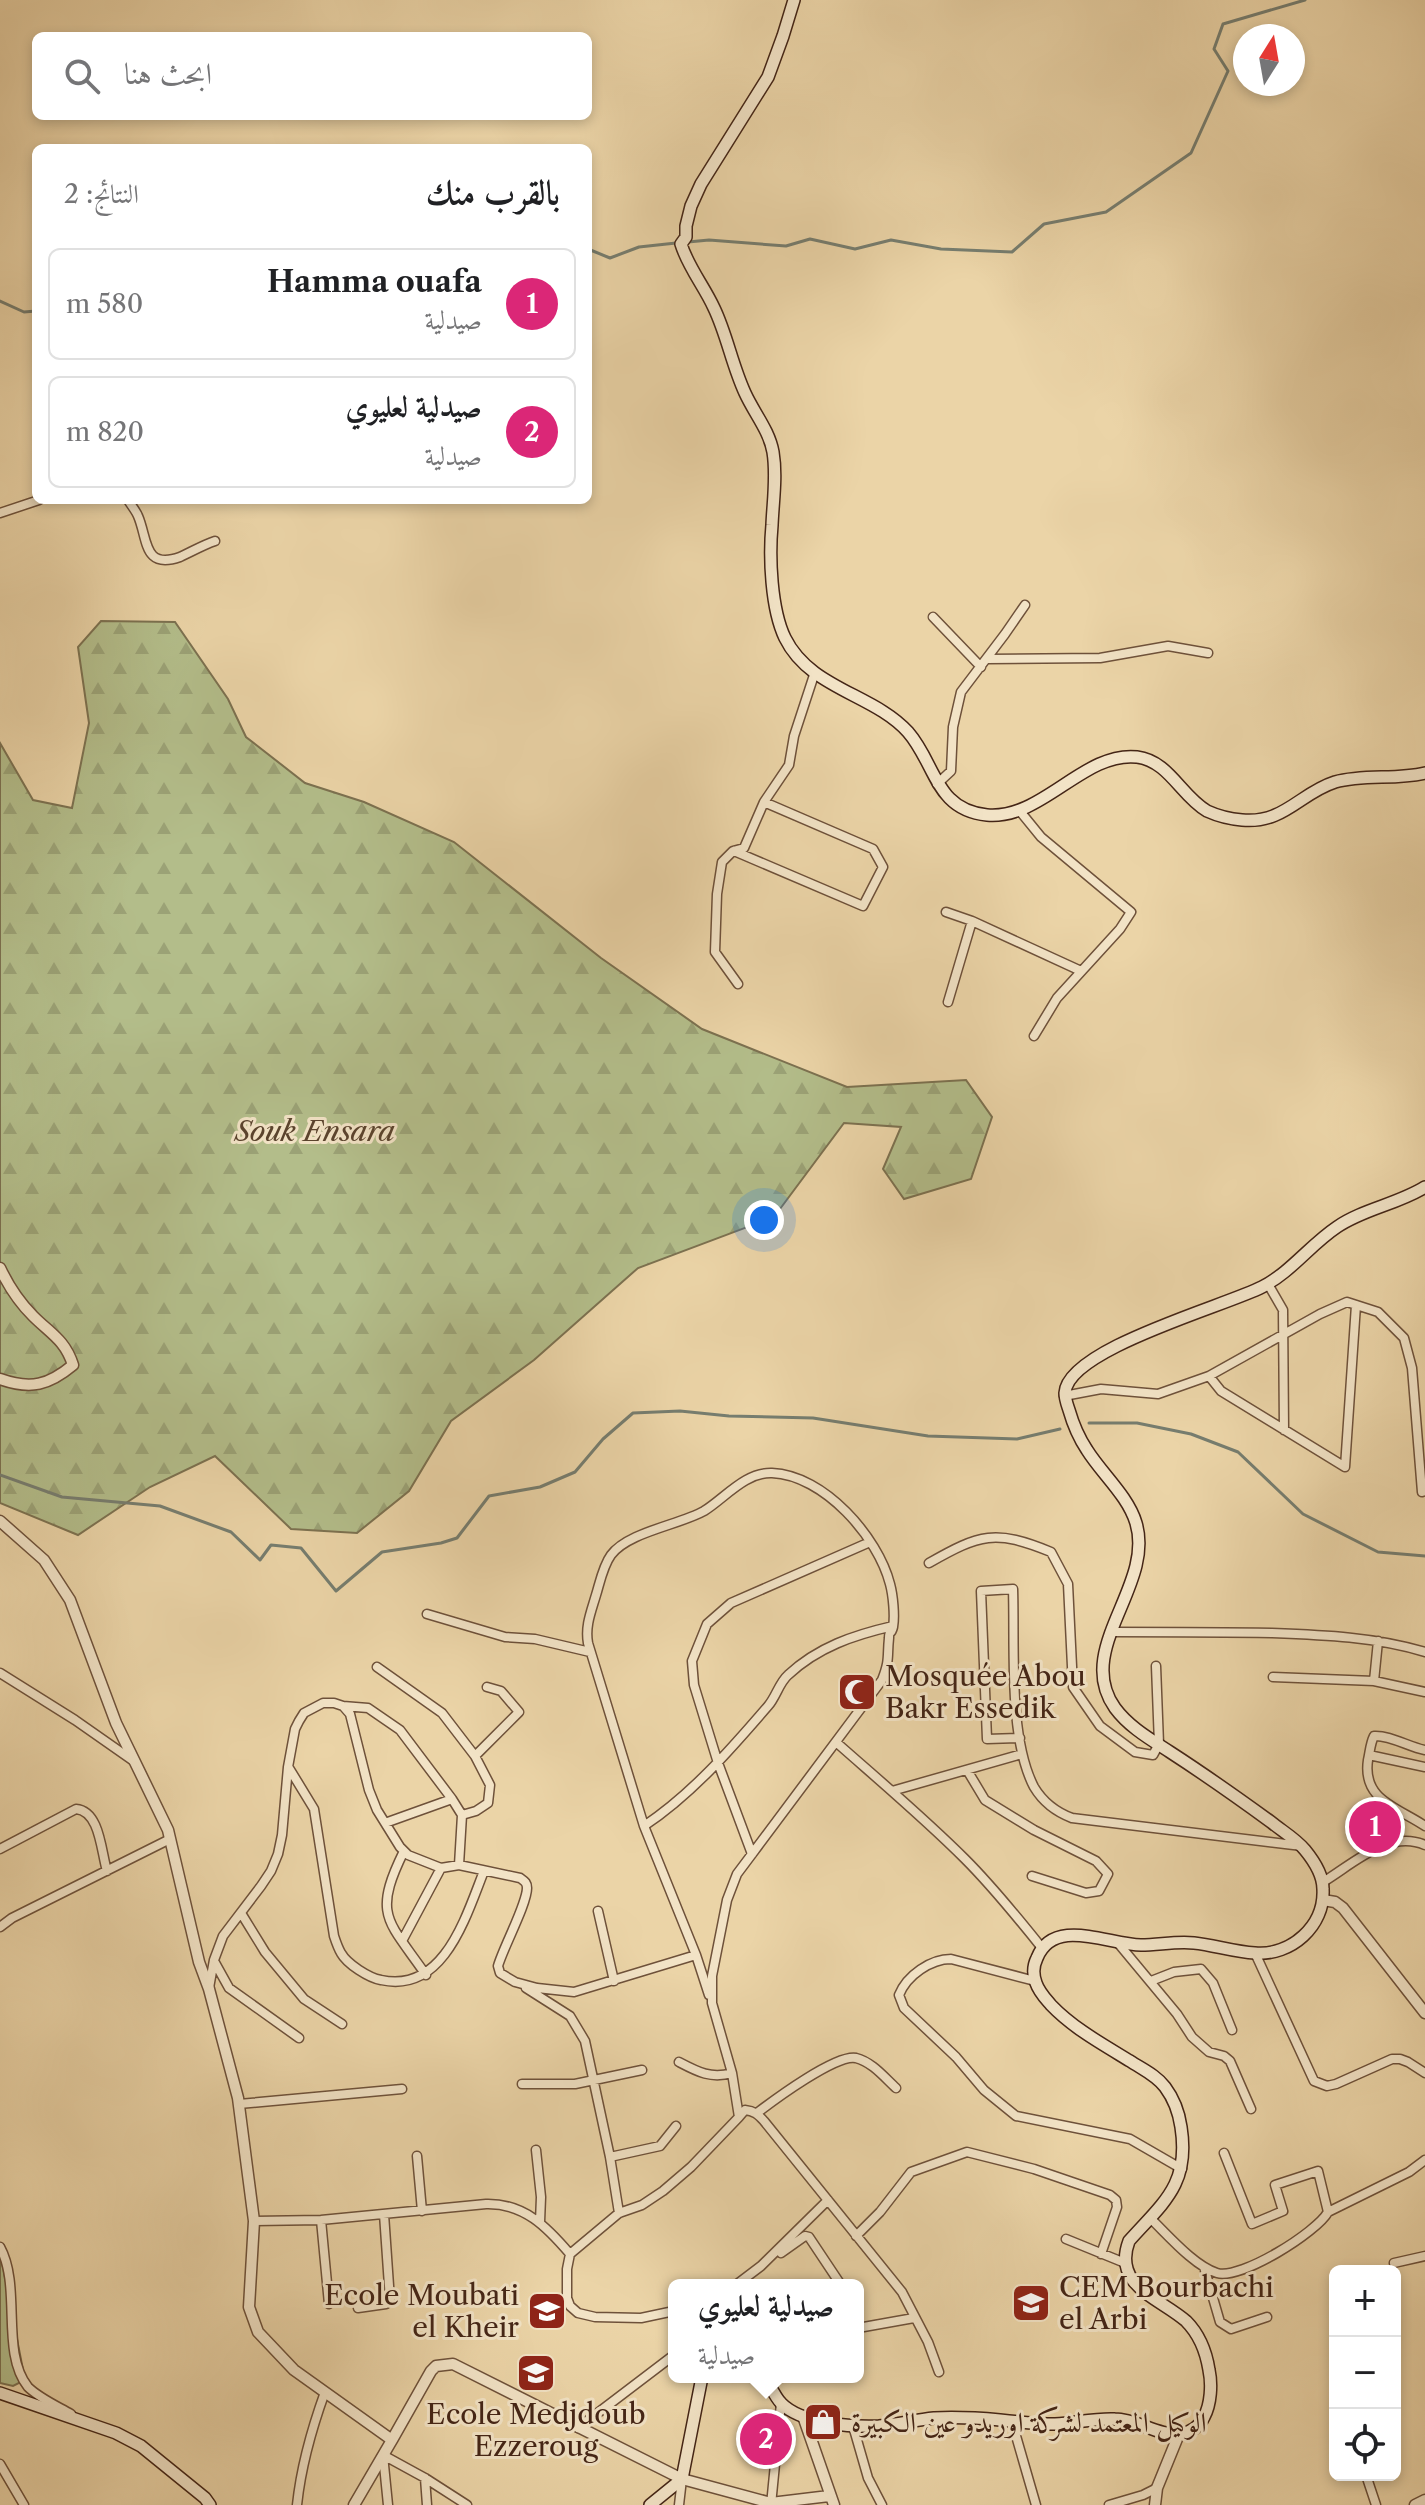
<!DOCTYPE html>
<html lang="ar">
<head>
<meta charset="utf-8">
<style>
  :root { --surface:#fff; --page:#f6f6f6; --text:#202124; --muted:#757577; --line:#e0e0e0; --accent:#db2777 }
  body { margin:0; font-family:"Libre Caslon Text",Amiri,serif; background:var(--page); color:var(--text); direction:rtl }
  .controls { position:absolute; right:24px; bottom:24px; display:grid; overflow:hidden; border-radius:12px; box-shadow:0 4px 12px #0003 }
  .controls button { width:72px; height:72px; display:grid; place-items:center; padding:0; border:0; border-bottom:2px solid var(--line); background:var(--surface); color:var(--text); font:40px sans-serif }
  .compass { position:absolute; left:1233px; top:24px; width:72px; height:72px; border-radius:50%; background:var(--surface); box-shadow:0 4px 12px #0003; rotate:11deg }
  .you { position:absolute; left:764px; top:1220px; width:28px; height:28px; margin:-20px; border:6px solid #fff; border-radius:50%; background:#1a73e8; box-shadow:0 0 0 12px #1a73e833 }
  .badge { display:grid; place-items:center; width:52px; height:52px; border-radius:50%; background:var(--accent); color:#fff; font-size:26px; font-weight:700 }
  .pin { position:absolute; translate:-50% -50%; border:4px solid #fff; box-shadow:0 2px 8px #0006 }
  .popup { position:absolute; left:668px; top:2279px; width:196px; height:104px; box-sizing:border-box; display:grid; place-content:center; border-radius:12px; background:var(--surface); filter:drop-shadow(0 2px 6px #0005); font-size:26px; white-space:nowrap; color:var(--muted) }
  .popup b { font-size:30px; color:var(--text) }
  .popup::after { content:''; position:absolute; left:50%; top:100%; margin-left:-16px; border:16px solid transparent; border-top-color:var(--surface) }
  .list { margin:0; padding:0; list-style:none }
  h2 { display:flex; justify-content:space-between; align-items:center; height:104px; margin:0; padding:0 32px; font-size:34px }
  h2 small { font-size:26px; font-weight:400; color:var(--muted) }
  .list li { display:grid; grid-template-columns:52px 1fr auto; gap:24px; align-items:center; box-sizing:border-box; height:112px; margin:0 16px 16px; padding:0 16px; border:2px solid var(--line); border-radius:12px }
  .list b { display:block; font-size:30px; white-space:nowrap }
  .list p { margin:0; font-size:26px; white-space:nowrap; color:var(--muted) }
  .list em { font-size:26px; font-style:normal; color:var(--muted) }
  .icon { flex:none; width:44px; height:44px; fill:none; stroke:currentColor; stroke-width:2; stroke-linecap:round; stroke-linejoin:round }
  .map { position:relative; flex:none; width:1425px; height:2505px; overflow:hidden; direction:ltr }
  .search { position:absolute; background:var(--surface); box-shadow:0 4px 12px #0003; left:32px; top:32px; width:560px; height:88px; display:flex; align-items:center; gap:20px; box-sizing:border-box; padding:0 28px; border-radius:12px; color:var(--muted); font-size:30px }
  .panel { position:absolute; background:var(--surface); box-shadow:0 4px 12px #0003; left:32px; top:144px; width:560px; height:360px; border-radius:12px; direction:rtl }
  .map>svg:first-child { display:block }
  .green { fill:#b3bd8a; stroke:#7c7150; stroke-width:2 }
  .forest { fill:url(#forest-firs); stroke:#7c7150; stroke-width:2 }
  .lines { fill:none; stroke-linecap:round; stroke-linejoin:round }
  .stream { stroke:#767d6f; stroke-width:3 }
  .minor-casing { stroke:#6e513a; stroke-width:11 }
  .tertiary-casing { stroke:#6e513a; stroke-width:13 }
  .secondary-casing { stroke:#442516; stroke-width:14 }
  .minor { stroke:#f2e3c6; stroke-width:8 }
  .tertiary { stroke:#f2e3c6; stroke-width:10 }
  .secondary { stroke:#f2e3c6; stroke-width:11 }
  .labels { text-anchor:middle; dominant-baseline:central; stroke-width:6; stroke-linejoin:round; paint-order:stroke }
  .park-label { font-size:28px; font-style:italic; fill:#5a432d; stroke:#f2e3c6 }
  .poi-label { font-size:28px; fill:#442516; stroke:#f2e3c6; text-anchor:start }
</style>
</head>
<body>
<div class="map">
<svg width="1425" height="2505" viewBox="0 0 1425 2505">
  <defs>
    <pattern id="forest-firs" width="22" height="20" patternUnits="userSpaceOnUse" patternTransform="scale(2)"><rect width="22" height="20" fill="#b3bd8a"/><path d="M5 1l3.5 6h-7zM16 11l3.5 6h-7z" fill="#9ba276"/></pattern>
  </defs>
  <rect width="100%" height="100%" fill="#ebd4a7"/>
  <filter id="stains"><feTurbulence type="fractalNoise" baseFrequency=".0025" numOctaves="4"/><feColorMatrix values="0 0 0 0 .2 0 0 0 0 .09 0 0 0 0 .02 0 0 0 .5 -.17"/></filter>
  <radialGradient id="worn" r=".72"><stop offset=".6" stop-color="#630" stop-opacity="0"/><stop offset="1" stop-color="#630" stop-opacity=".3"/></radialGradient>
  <!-- green -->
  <path class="green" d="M0,2252L25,2380L13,2386L0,2383Z"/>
  <!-- forest -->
  <path class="forest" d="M101,621L175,622L228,699L246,737L305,783L364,802L454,842L601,958L702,1029L847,1087L966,1080L992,1117L971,1179L904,1199L883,1169L901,1127L844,1123L774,1217L638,1268L534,1360L451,1421L409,1491L357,1533L291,1529L215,1456L150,1487L78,1535L0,1503V743L33,800L72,808L89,723L78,647Z"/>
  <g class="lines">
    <!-- stream -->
    <path class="stream" d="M688,242L709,240L786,246L810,239L855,249L891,240L941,249L1012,252L1044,224L1106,212L1191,153L1228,71L1214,49L1223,24L1305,0
      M588,249L610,258L639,247L676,243
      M0,301L24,312L36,311
      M1089,1423H1137L1191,1434L1238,1452L1303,1514L1378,1552L1425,1556
      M0,1475L62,1497L160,1506L231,1532L260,1560L271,1545L301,1548L336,1591L382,1552L441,1543L457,1538L489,1496L540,1487L575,1472L603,1439L633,1413L680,1411L729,1416L813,1418L928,1436L1017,1439L1060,1429"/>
    <!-- minor casing -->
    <g class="minor-casing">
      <path id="minor" d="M128,500C131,505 136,511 138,516C148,539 143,570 180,557C191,552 203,545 215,541
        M0,513L39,500
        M933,617L981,667
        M987,659L1100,658L1168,646L1208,653
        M937,784L951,771L953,727L961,692L1005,634L1025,605
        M1019,810L1041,837L1131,912L1120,929L1057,998L1034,1036
        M734,851L863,906L883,867L873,849L764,802
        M946,912L972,921L1081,971
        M738,984L715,952L717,894L722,862L733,851L744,848L764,802L789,765L794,736L815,672
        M948,1002L972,921
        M1268,1284L1283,1310L1284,1430
        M1356,1305L1345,1467L1221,1391L1209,1376L1320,1314L1347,1302L1378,1312L1404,1338L1412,1368L1422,1492L1425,1491
        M1064,1396L1101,1389L1158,1394L1209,1376
        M929,1563C980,1534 995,1529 1051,1552L1068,1584L1073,1687L1100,1726L1135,1752L1153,1755L1159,1744L1156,1666
        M427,1614L505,1637L535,1639L590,1652
        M1112,1632C1165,1632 1219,1632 1272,1633C1324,1635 1376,1637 1425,1652
        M377,1667L442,1713L475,1756L490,1785L488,1803L476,1811L462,1815
        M0,1673L75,1720L135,1762
        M1273,1677L1374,1681L1425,1692
        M1374,1681L1378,1641
        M343,1706L368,1708L400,1730L452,1799L462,1815L459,1865
        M1020,1738L987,1739L981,1591L1013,1589C1015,1646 1008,1737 1034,1787C1043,1802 1056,1812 1072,1818L1302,1846
        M837,1743C880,1781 924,1818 965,1859C993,1887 1018,1918 1042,1948
        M1425,1750C1409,1747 1390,1735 1374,1736C1370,1744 1370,1752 1368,1760C1362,1800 1397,1807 1425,1826
        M1369,1755L1425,1767
        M475,1756L519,1712L501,1691L487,1687
        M289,1768L314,1809L334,1936C336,1942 338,1948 341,1953C347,1964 369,1978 381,1980C444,1994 466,1916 484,1871
        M967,1770L985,1800L1034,1830L1096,1861L1108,1874L1099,1891L1086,1893L1032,1876
        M892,1791L1022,1754
        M385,1823L452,1799
        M644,1826L588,1643C585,1626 591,1612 596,1595C600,1582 603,1566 611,1555C628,1532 679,1525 704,1511C725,1498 745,1472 772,1473C824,1475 878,1537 890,1584C893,1595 895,1616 893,1627C891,1636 889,1629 889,1638C887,1657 890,1660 882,1680L752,1854L737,1874L727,1900L712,1976V2003L732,2073L739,2117L691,2167L663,2191L642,2205L619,2213L570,2254L567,2269V2298L570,2306L578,2313L595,2317L641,2318L674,2311
        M0,1849L76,1809C100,1811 101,1851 107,1871
        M404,1851C372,1916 388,1920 426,1975
        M752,1854L718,1763L694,1685L692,1661L707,1624L731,1603L870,1542
        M1323,1882C1353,1864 1389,1829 1425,1845
        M598,1911L614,1981
        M241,1913L265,1952L304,1999L342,2024
        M0,1927L12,1918L170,1839
        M402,1941L441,1868
        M1118,1943L1177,2014L1192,2037L1209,2052L1224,2056L1230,2061L1251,2109
        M1255,1953L1314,2081L1327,2086L1336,2084L1392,2059H1400L1408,2062L1425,2073
        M214,1961L229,1988L299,2038
        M1035,1981L951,1959C931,1959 907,1975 899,1995L904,2008L956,2057L984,2090L1016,2116L1130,2139L1182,2169
        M1151,1981L1174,1972L1201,1969L1213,1983L1232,2030
        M209,1988L214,1960L223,1936L261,1886L271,1871L278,1854L282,1835L288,1767L295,1729L299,1721L304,1713L323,1703H334L343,1706L350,1714L369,1790L377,1810L400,1847L408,1855L441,1868L459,1865L520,1878C524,1881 527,1882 527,1888C527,1904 503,1948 498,1966L500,1973L515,1982L537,1988L574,1992L696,1955
        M526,1988L570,2016L585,2041L610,2157L619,2213
        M709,1995L696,1955L644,1826C692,1794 731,1749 768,1706C776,1697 779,1683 788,1675C818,1647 854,1635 893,1626
        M679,2062C698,2072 711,2079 732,2073
        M522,2084H575L642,2070
        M239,2104L402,2089
        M757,2113C774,2100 836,2054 856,2058C872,2062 884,2077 896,2088
        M739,2117L745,2110C754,2111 758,2114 764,2121L902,2292L928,2342L939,2372
        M536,2150L541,2197L540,2222
        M1224,2153L1252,2224L1283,2211L1275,2185L1318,2171L1328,2212
        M417,2156L422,2211
        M610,2157L660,2146L676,2126
        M1150,2218C1167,2234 1194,2266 1217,2273C1241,2280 1317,2232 1328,2212L1409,2172L1425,2160
        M321,2220L329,2304
        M254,2221L321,2220L486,2204C524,2203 547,2227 570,2254
        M856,2236L880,2212L911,2172L967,2152L1034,2169L1110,2195L1116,2200L1117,2207L1101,2254
        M1066,2239L1125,2263
        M0,2247C22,2287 0,2352 28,2387C39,2398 57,2406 71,2414
        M781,2253L805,2236L809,2237L841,2285
        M1394,2263L1425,2256
        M1204,2267L1220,2322L1231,2329L1267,2317
        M736,2285L761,2266L828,2200
        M358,2308L386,2304L390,2300L384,2214
        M858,2328L914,2318
        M1012,2422L1036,2505
        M853,2426L868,2478L882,2505
        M578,2428L674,2355
        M383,2455L425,2478L467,2505
        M383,2455L388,2505
        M0,2464L24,2505
        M1366,2475L1376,2505
        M425,2478L427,2505
        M297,2505C301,2467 312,2428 325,2392
        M679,2505L682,2479
        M771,2505L781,2403
        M1109,2505L1143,2495L1157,2488"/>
    </g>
    <!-- tertiary casing -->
    <g class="tertiary-casing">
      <path id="tertiary" d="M0,1268C8,1285 20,1303 33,1316C51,1334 65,1340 73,1365C49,1385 31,1390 0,1379
        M0,1521L44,1560L70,1600L116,1723L168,1830L199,1962L209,1989L238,2098L254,2221L249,2307L258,2332L294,2370L392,2440L354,2505
        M1323,1900L1335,1902L1343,1908L1425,2013
        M803,2416L834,2505
        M392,2440L431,2371L436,2366L453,2364L682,2479L771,2503L829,2496
        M1155,2505L1157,2488L1179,2434
        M1415,2505L1425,2500"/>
    </g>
    <!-- secondary casing -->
    <g class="secondary-casing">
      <path id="secondary" d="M794,0L783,36L768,77L701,184L691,206L686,226V237L681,244C688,267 704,286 714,308C727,335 732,365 745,393C754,413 769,430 773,452C777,476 773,501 772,525C769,557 771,609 785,638C810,689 874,694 908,732C936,764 935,810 987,815C1042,820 1084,751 1137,757C1169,761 1181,796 1207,811C1218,816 1230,819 1242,820C1284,824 1300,793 1335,782C1364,774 1396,780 1425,773
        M765,2377C770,2385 775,2397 781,2403C801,2424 852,2427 879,2426C898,2424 916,2420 934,2418C956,2417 978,2418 1000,2420C1018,2422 1036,2424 1055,2424C1075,2423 1095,2418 1115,2419C1137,2419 1158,2436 1180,2434C1190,2433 1200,2426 1204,2417C1211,2404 1212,2384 1209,2370C1206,2351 1200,2335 1186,2321C1160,2298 1112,2286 1129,2241C1164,2202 1190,2184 1181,2127C1179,2113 1174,2099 1165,2087C1156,2075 1142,2069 1130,2061C1102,2044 1073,2028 1051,2005C1045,1998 1039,1992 1036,1983C1033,1975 1033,1966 1037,1958C1054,1916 1109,1945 1141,1945C1159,1945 1176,1941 1194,1943C1214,1945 1234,1952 1255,1953C1291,1956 1325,1926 1323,1889C1323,1875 1314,1861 1305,1850C1296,1839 1282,1831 1271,1822C1238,1798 1204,1774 1170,1752C1150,1739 1129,1727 1115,1708C1073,1649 1155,1586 1136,1523C1128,1496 1102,1474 1087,1450C1079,1438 1073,1424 1069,1410C1067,1404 1065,1399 1065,1393C1067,1349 1225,1306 1262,1287C1291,1272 1310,1245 1337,1227C1363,1209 1398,1204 1425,1187
        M0,2393L116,2433L141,2446L205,2498L210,2505
        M650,2505L682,2479L702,2377"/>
    </g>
    <!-- minor -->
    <use href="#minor" class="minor"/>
    <!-- tertiary -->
    <use href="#tertiary" class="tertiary"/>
    <!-- secondary -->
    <use href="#secondary" class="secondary"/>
  </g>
  <!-- icons -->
  <defs>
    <g id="mosque-square" transform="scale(2)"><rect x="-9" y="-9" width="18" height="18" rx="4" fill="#8f2418" stroke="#f2e3c6"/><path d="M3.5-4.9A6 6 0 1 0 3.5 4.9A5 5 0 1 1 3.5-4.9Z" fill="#fff"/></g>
    <g id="school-square" transform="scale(2)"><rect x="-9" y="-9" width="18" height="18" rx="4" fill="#8f2418" stroke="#f2e3c6"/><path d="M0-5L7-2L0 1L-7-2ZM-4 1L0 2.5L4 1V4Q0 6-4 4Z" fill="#fff"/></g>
    <g id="shop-square" transform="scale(2)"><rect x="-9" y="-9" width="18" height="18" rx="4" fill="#8f2418" stroke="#f2e3c6"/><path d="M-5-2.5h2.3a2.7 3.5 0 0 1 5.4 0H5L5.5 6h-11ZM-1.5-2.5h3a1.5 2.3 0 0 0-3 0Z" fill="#fff"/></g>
  </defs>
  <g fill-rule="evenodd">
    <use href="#mosque-square" x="857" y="1692"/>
    <use href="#school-square" x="1031" y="2303"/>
    <use href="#school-square" x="547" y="2311"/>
    <use href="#school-square" x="536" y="2373"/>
    <use href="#shop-square" x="823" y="2422"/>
  </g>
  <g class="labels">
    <!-- park labels -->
    <g class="park-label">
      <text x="315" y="1131">Souk Ensara</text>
    </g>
    <!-- poi labels -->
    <g class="poi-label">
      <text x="885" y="1676">Mosquée Abou<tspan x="885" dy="32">Bakr Essedik</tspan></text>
      <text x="1059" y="2287">CEM Bourbachi<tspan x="1059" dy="32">el Arbi</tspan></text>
      <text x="519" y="2295" text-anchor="end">Ecole Moubati<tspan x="519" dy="32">el Kheir</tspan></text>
      <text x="536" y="2414" text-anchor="middle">Ecole Medjdoub<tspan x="536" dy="32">Ezzeroug</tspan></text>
      <text x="851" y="2422">الوكيل المعتمد لشركة اوريدو عين الكبيرة</text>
    </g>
  </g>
  <rect width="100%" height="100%" filter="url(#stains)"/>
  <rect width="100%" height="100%" fill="url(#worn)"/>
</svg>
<div class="controls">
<button>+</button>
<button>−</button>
<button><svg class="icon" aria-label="locate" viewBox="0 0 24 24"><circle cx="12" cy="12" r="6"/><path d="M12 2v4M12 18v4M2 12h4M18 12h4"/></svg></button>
</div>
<svg class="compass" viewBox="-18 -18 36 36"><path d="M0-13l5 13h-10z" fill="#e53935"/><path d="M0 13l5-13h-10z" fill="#757577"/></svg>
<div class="you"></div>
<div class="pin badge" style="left:1375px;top:1827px">1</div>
<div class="pin badge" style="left:766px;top:2439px">2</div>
<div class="popup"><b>صيدلية لعليوي</b>صيدلية</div>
<div class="search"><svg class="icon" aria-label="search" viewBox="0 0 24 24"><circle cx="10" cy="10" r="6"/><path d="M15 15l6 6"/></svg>ابحث هنا</div>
<section class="panel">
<h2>بالقرب منك<small>النتائج: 2</small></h2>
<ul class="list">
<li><span class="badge">1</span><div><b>Hamma ouafa</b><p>صيدلية</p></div><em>580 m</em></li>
<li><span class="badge">2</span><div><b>صيدلية لعليوي</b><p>صيدلية</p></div><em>820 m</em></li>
</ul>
</section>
</div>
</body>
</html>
